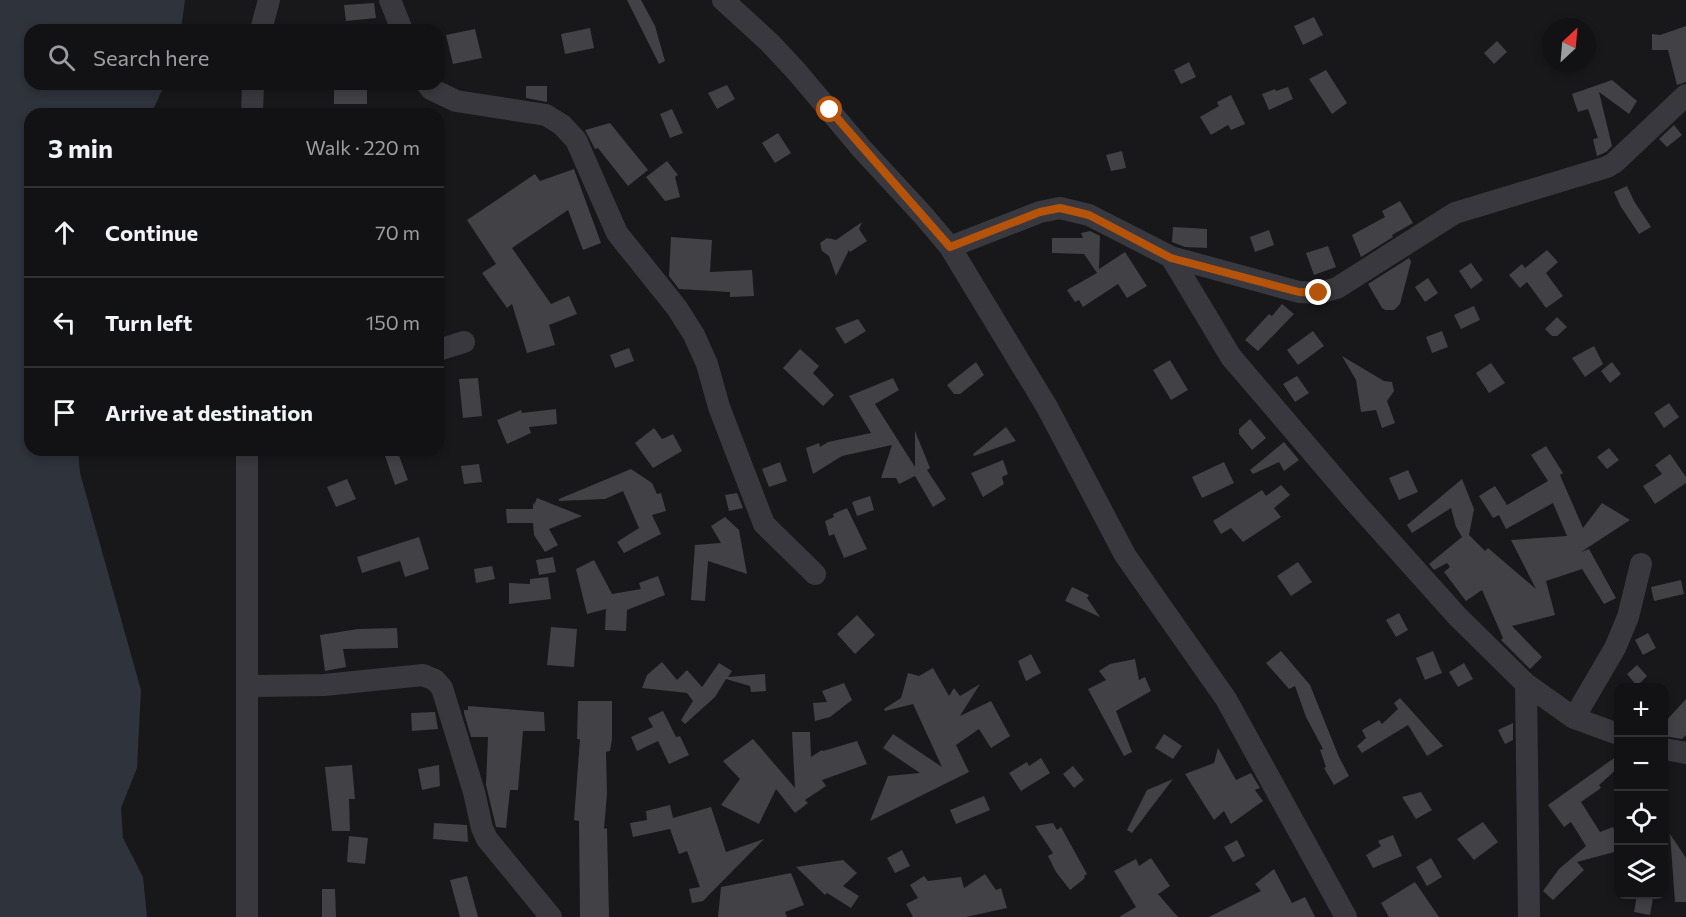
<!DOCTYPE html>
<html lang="en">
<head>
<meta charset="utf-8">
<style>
  :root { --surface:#121113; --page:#1f1f21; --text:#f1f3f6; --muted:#9c9da0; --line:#313133 }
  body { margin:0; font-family:Commissioner,sans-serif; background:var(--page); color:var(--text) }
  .controls { position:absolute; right:18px; bottom:18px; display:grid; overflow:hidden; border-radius:12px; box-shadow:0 3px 9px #0003 }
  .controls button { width:54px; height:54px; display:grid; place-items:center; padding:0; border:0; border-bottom:2px solid var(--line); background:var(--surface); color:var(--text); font:30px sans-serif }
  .compass { position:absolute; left:1542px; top:18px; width:54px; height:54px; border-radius:50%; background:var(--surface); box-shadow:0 3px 9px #0003; rotate:26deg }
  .stop { position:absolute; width:18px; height:18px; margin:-14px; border:4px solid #b45309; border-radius:50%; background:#fff }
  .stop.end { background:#b45309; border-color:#fff; box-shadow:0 2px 6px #0008 }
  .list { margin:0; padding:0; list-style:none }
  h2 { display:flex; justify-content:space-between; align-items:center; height:78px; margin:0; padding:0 24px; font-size:26px }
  h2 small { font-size:20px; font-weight:400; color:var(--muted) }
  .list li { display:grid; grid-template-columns:39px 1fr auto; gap:18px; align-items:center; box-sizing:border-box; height:90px; padding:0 24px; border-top:2px solid var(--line) }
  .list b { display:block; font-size:22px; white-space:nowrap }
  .list em { font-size:20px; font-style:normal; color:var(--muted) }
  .icon { flex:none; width:33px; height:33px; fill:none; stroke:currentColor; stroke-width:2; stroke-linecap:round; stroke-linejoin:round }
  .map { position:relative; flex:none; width:1686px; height:917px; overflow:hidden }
  .search { position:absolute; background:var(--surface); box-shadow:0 3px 9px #0003; left:24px; top:24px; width:420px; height:66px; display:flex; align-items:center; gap:15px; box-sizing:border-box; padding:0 21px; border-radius:18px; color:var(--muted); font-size:22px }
  .panel { position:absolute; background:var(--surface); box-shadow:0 3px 9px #0003; left:24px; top:108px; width:420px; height:348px; border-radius:18px }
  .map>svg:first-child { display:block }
  .water { fill:#2e333c }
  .building { fill:#424146 }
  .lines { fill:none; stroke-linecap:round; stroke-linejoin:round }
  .minor { stroke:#39383e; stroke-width:22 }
  .route { stroke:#b45309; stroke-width:8 }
</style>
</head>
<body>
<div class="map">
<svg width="1686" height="917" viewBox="0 0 1686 917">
  <rect width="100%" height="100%" fill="#181719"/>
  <!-- water -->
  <path class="water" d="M0,0H185L181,30H30V84H165L151,114H30V450H78L80,473L141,690L137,768L121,808L123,838L143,877L147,917H0Z"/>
  <!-- building -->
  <path class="building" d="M627,0H641L655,26L665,61L659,64Z
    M374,3L376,18L346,21L344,5Z
    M1314,17L1323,35L1303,45L1294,26Z
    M1686,26V82L1677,85L1668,50H1652V34L1660,35Z
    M590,28L594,48L565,54L561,34Z
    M475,29L482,58L453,64L446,35Z
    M1497,41L1507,52L1494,64L1484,53Z
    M1189,62L1196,77L1181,84L1174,70Z
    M1326,70L1347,103L1332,114L1309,79Z
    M1612,80L1637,101L1629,114L1599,92L1612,146L1606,152L1597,156L1593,139L1598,138L1588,109L1578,112L1572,94Z
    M334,84H367V104H334Z
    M727,85L735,99L717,109L708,93Z
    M526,86H547V102L526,98Z
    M1288,87L1293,99L1269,110L1262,94L1275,89L1276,91Z
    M1231,95L1245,124L1231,130L1228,125L1211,135L1200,117L1219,106L1217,102Z
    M672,109L683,133L670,138L660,114Z
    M610,123L648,170L628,186L598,148L595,149L585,130Z
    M1674,125L1682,135L1667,147L1659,139Z
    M778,133L791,153L775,163L762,143Z
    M1122,151L1126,168L1111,171L1106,155Z
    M667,161L678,175L675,177L680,197L665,201L646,177Z
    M574,169L601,243L583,250L568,210L512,248L551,304L569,296L577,314L549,325L555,345L527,353L512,304L507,308L482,273L496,264L467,220L535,174L540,181Z
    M1627,186L1634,201L1651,227L1639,234L1621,207L1614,192Z
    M1400,201L1413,223L1392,235L1393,237L1361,257L1352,235L1385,217L1382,211Z
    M862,222L859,229L867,241L850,252L849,250L836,276L829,256L822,251L820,243L827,238L836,240Z
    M1173,227L1207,229V248L1185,247L1172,242Z
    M1269,230L1274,245L1255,252L1250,237Z
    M1090,231L1100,236L1099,269L1125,252L1147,286L1127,298L1118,284L1083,307L1079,300L1075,302L1067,290L1097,273L1084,254L1052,253V238H1083L1081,233Z
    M671,237L712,240L710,272L752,270L754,296L730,297V292L679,289L669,276Z
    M1328,246L1336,267L1314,275L1306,253Z
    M1547,250L1558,262L1546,273L1563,296L1546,308L1527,282L1520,288L1509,275L1522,264L1525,268Z
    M1409,258L1411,262L1400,304L1394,310H1385L1382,308L1368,284Z
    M1471,263L1483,280L1471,289L1459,271Z
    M1428,278L1438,293L1425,302L1415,287Z
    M1282,304L1294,314L1258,351L1245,340L1269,314L1272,316Z
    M1474,306L1480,320L1461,329L1454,315Z
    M1557,317L1567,327L1557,336H1552L1545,329Z
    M858,319L866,331L845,344L835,328Z
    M1313,331L1324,346L1298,365L1287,350Z
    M1442,331L1448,347L1432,353L1426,337Z
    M1594,346L1603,364L1585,377L1572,358Z
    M629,348L634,361L615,368L610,355Z
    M800,349L819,366L813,373L834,395L823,406L783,368Z
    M1342,356L1384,381L1392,382L1394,391L1387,401L1395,423L1382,428L1376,410L1361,412L1356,380Z
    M1170,360L1188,390L1171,400L1153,370Z
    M976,362L984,375L960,394H954L947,385Z
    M1612,362L1621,374L1610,383L1601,371Z
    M1491,363L1505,383L1489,393L1476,373Z
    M1297,376L1309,393L1295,402L1283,384Z
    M478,378L482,416L463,418L459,379Z
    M893,378L899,390L875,404L915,467V431L930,468L927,470L946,499L933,507L915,476L899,484L896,478H881L892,445L842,456L813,474L806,448L819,443L820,447L828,442L871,433L849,396Z
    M1669,403L1679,417L1664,428L1654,413Z
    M556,409L557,424L529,427L531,433L507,444L497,420L521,410L522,413Z
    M1250,419L1266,438L1252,450L1239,434V429Z
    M1006,427L1016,441L974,456L973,454Z
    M654,428L662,439L673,434L682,451L653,468L635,443Z
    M1284,442L1299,460L1284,471L1279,462L1253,474L1250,470Z
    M1546,446L1563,473L1560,475L1583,528L1602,503L1630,520L1581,552L1589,549L1616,598L1604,604L1582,569L1546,581L1555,615L1512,626L1542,657L1530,669L1501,640L1503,638L1482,590L1466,601L1444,572L1450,567L1447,563L1434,570L1429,564L1462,537L1456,527L1451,508L1412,533L1407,525L1462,479L1474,509L1469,535L1485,551L1488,548L1536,589L1511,540L1567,536L1553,503L1506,529L1499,515L1493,518L1479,496L1495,486L1507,505L1548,481L1531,455Z
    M1609,448L1619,460L1607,469L1597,457Z
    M383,450H397L408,480L395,485Z
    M1670,454L1686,477V483L1655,504L1643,486L1662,474L1655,465Z
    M1003,460L1008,474L1002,477L1004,484L983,497L971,473Z
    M780,462L787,481L769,487L762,469Z
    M1224,462L1234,483L1202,498L1192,477Z
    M479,464L482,482L464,484L461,466Z
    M631,469L652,483L657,494L661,493L666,511L652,515L661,534L624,553L617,542L639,528L623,491L605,499L559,501V499Z
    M1408,470L1418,492L1399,500L1389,478Z
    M347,479L356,499L336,507L327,487Z
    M1281,485L1290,495L1274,508L1281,517L1243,542L1231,528L1221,534L1213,521L1262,490L1266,496Z
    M737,493L743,508L729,511L725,495Z
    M870,496L874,510L857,516L852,502Z
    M537,498L582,516L549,529L558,545L545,552L534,535L533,523H507L506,509H533V502L534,505Z
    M847,508L867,549L844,558L834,534L829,536L825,521L834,517L833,514Z
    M725,517L739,530L747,574L708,561L705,601L691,600L695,545L721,543L711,526Z
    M419,537L429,569L405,577L400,561L362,573L357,557Z
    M553,557L556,572L539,575L536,560Z
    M594,560L612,594L641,589L639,583L658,576L665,595L627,610L626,631L605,630L606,609L587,614L576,569Z
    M1298,562L1312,582L1291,596L1277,576Z
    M492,566L495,579L476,583L474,569Z
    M548,577L551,599L509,604V583L530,584V579Z
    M1681,580L1684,594L1654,601L1651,587Z
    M1072,587L1089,595L1087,598L1100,617L1065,601Z
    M1399,613L1408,630L1396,637L1386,620Z
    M857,615L875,635L855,654L837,634Z
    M551,627L577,629L574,667L547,665Z
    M397,628L398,648L343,649L346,667L325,671L320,635L358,629Z
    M1648,633L1656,648L1643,655L1635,640Z
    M1281,651L1310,685L1339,757L1349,776L1334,785L1324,768L1326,767L1320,750L1323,749L1306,717L1295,686L1289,689L1266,663Z
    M1433,651L1442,673L1425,680L1416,658Z
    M1031,654L1041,673L1026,681L1018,661Z
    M1135,659L1139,680L1145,677L1151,691L1116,711L1132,752L1124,756L1088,689L1106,680L1099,671L1110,664Z
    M662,662L677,680L687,670L702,687L719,663L732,671L728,677L765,674L766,691L751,692L750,686L726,679L715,697L685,724L681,720L693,701L687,693L642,688L647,675Z
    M1464,663L1473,679L1458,687L1449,672Z
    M1637,665L1647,676L1637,686L1627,674Z
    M933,668L949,696L954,688L960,696L980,684L960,716L991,701L1010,736L991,748L979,729L956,745L969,772L870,821L888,776L920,773L883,748L893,734L942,767L913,704L885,711L884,709L901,698L908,673L919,676Z
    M844,683L852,700L830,717L815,721L813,703L827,702L822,691Z
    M1400,698L1443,746L1427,756L1408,725L1362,753L1357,746L1366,738L1362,730L1379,720L1382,724L1398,709L1394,703Z
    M1686,699V735L1682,739L1664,736V723Z
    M578,701H612V739L610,751L606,752L607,794L604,829L607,828L609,917H580L579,821L574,820L580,739H577Z
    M468,706L544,712L545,731H523L518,790H510L506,828L496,827L486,785L488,737H471L464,713V710H468Z
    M663,711L676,737L680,736L689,755L669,764L658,741L637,751L631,737L653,727L648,718Z
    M435,712L438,729L412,731L411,713Z
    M1513,723V740L1505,744L1498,730Z
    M792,732H810L811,757L822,750L823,751L857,741L867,764L822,780L826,786L805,800L808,803L795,813L776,789L759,824L721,805L740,779L723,761L753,739L795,788Z
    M1164,734L1182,746L1173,759L1155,748Z
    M1218,748L1236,780L1251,773L1260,788L1255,790L1263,801L1231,824L1224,811L1214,820L1185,774L1214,763Z
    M1617,756L1618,768L1599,785L1601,788L1581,802L1600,832L1613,827L1618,840V851L1577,862L1584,870L1553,900L1543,891L1559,869L1586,846L1571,822L1564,827L1548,805Z
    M1041,758L1050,773L1021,791L1009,773L1027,762L1029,766Z
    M352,765L355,799H349L350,831H332L325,767Z
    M439,765L440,786L422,790L418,769Z
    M1073,766L1084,780L1074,788L1063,774Z
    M1173,779L1132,833L1127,830L1147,790Z
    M1421,792L1432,810L1416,819L1402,797Z
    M984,796L990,810L956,824L950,810Z
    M670,805L673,818L711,807L726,852L764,839L703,901L692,903L689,889L700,887L687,851L679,854L670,829L633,837L630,823L647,820L646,811Z
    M1483,822L1498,842L1474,860L1457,839Z
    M434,823L467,825L468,842L433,839Z
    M1053,823L1057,830L1061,827L1087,874L1084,876L1085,878L1070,890L1056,872L1048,856L1053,853L1035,826Z
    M1670,834L1686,858V902H1675Z
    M1393,835L1402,856L1373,868L1366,855L1381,846L1378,841Z
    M349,836L368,838L365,864L347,862Z
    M1237,840L1245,856L1233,862L1224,847Z
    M902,850L910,866L895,873L887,858Z
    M1151,858L1170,886L1158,894L1178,917H1119L1136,907L1114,871L1136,859L1139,866Z
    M1431,858L1442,877L1427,886L1416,867Z
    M843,860L857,873L843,886L859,896L851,908L827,893L825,895L796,867Z
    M1274,869L1292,903L1305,897L1315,917H1209L1261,891L1255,884Z
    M791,873L804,905L785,912L787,917H718L721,887Z
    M985,874L996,890L1001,888L1007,908L966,917H913L906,904L918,898L910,885L924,876L928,881L961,877L964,888Z
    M467,876L478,917H460L450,880Z
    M1415,882L1439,917H1389L1381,903Z
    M322,889H335L336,917H322Z
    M1637,895L1653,898L1650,915L1634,912Z"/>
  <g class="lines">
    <!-- minor -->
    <path class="minor" d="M390,0L402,30
      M723,0L770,43L797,72L861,148L923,215L950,247L1047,407L1125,555L1226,699L1346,917
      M261,30L269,0
      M427,84L431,89L456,101L546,115L562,125L576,140L617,233L677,308L694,335L707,364L719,407L764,524L815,574
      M252,114L253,84
      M950,247L1040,212L1060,208L1089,215L1171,257L1299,292L1319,293L1337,288L1455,213L1607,167L1614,163L1686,95
      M1171,257L1231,357L1355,502L1457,616L1526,684L1529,917
      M438,350L464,342
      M1526,684L1574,718L1618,734
      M249,686L324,685L423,675L435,680L442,688L474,792L482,828L487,839L551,917
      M1574,718L1615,648L1628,617L1641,564
      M1664,749L1686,753
      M247,917V450"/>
  </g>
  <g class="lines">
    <!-- route -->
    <path class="route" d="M830,110L950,247L1040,212L1060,208L1089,215L1171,258L1299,292L1319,293"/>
  </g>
</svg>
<div class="controls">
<button>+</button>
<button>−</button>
<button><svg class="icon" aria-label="locate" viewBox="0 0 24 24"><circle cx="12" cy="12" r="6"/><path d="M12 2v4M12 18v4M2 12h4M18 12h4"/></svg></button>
<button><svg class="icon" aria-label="layers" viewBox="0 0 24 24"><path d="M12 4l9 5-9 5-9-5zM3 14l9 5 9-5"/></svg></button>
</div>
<svg class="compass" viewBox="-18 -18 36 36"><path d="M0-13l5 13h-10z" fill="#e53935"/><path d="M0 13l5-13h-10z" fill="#9c9da0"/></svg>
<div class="stop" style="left:830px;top:110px"></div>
<div class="stop end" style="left:1319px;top:293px"></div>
<div class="search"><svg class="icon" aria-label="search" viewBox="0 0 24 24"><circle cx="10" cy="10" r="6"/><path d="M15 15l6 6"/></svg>Search here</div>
<section class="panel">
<h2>3 min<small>Walk · 220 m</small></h2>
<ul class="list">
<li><svg class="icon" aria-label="ahead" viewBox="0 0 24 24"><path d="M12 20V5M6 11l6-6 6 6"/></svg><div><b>Continue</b></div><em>70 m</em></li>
<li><svg class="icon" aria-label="left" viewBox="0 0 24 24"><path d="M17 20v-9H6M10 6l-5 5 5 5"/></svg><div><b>Turn left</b></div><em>150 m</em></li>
<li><svg class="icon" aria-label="arrive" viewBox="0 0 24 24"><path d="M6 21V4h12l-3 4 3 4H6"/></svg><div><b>Arrive at destination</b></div></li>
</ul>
</section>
</div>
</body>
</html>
